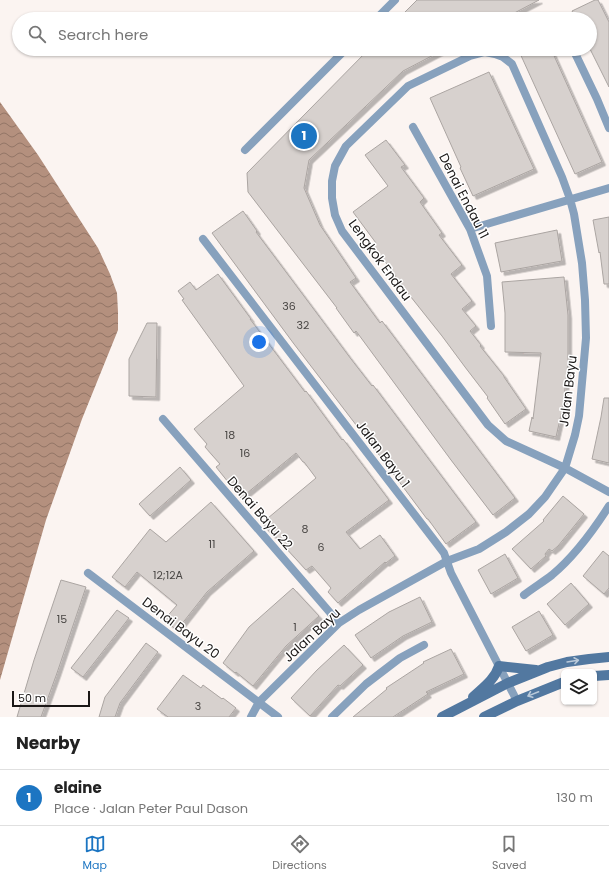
<!DOCTYPE html>
<html lang="en">
<head>
<meta charset="utf-8">
<style>
  :root { --surface:#fff; --page:#f2f2f2; --text:#222; --muted:#767676; --line:#e0e0e0; --accent:#1c75c2 }
  body { margin:0; font-family:Poppins,sans-serif; background:var(--page); color:var(--text) }
  .controls { position:absolute; right:12px; bottom:12px; display:grid; overflow:hidden; border-radius:6px; box-shadow:0 1px 3px #0004 }
  .controls button { width:36px; height:36px; display:grid; place-items:center; padding:0; border:0; border-bottom:1px solid var(--line); background:var(--surface); color:var(--text); font:20px sans-serif }
  .scale { position:absolute; left:12px; bottom:10px; width:78px; box-sizing:border-box; padding-left:4px; border:2px solid #1a1716; border-top:0; font-size:11px; line-height:14px; white-space:nowrap; color:#1a1716; -webkit-text-stroke:3px #fff; paint-order:stroke }
  .you { position:absolute; left:259px; top:342px; width:14px; height:14px; margin:-10px; border:3px solid #fff; border-radius:50%; background:#1a73e8; box-shadow:0 0 0 6px #1a73e833 }
  .badge { display:grid; place-items:center; width:26px; height:26px; border-radius:50%; background:var(--accent); color:#fff; font-size:13px; font-weight:700 }
  .pin { position:absolute; translate:-50% -50%; border:2px solid #fff; box-shadow:0 1px 4px #0006 }
  .list { margin:0; padding:0; list-style:none }
  h2 { display:flex; justify-content:space-between; align-items:center; height:52px; margin:0; padding:0 16px; font-size:17px }
  h2 small { font-size:13px; font-weight:400; color:var(--muted) }
  .list li { display:grid; grid-template-columns:26px 1fr auto; gap:12px; align-items:center; box-sizing:border-box; height:56px; padding:0 16px; border-top:1px solid var(--line) }
  .list b { display:block; font-size:15px; white-space:nowrap }
  .list p { margin:0; font-size:13px; white-space:nowrap; color:var(--muted) }
  .list em { font-size:13px; font-style:normal; color:var(--muted) }
  .icon { flex:none; width:22px; height:22px; fill:none; stroke:currentColor; stroke-width:2; stroke-linecap:round; stroke-linejoin:round }
  .map { position:relative; flex:none; width:609px; height:717px; overflow:hidden }
  .search { position:absolute; background:var(--surface); box-shadow:0 1px 3px #0004; left:12px; right:12px; top:12px; height:44px; display:flex; align-items:center; gap:10px; box-sizing:border-box; padding:0 14px; border-radius:22px; color:var(--muted); font-size:15px }
  .sheet { height:108px; background:var(--surface) }
  nav { display:flex; justify-content:space-around; align-items:center; box-sizing:border-box; height:56px; border-top:1px solid var(--line); background:var(--surface); font-size:11px; color:var(--muted) }
  nav a { display:grid; justify-items:center; gap:2px }
  nav .on { color:var(--accent) }
  .map>svg:first-child { display:block }
  .water { fill:url(#water-waves) }
  .building { fill:#d7d1ce; stroke:#aba5a2; filter:url(#shadow) }
  .lines { fill:none; stroke-linecap:round; stroke-linejoin:round }
  .minor { stroke:#87a1bd; stroke-width:8 }
  .secondary { stroke:#5278a0; stroke-width:10 }
  .oneway { stroke:#bac9d9 }
  .labels { text-anchor:middle; dominant-baseline:central; stroke-width:3; stroke-linejoin:round; paint-order:stroke }
  .number-label { font-size:11px; fill:#494644 }
  .street-label { font-size:13px; fill:#1a1716; stroke:#fff }
</style>
</head>
<body>
<div class="map">
<svg width="609" height="717" viewBox="0 0 609 717">
  <defs>
    <pattern id="water-waves" width="16" height="10" patternUnits="userSpaceOnUse"><rect width="16" height="10" fill="#b4907e"/><path d="M0 5q4-4 8 0t8 0" fill="none" stroke="#927566"/></pattern>
    <filter id="shadow"><feDropShadow dx="3.5" dy="3.5" stdDeviation="0" flood-color="#0004"/></filter>
  </defs>
  <rect width="100%" height="100%" fill="#fbf4f1"/>
  <!-- water -->
  <path class="water" d="M0,102L38,155L98,248L110,274L117,293L118,312V330L82,419L46,520L0,680Z"/>
  <!-- building -->
  <path class="building" d="M417,0H539L503,19H398Z
    M595,0H598L609,22V87L590,49V19H576L572,11Z
    M369,49H445L403,71L309,160L304,188L320,225L356,278L350,282L380,323L382,321L515,498L493,515L451,460L356,331L354,333L336,308H337L248,192L247,173Z
    M518,49H551L602,162L575,174Z
    M489,72L534,169L473,196L460,168L461,167L430,98Z
    M386,140L405,165L401,167L424,198L420,202L442,233L439,235L462,265L451,274L472,301L462,309L476,326L470,331L481,345L480,346L504,376V377L526,409L505,424L487,398L488,397L465,367L442,336L395,277L396,276L373,246L376,243L353,212L388,186L365,155Z
    M243,211L257,231L256,232L283,268L351,359L372,386L373,385L476,522L446,544L428,519H427L383,460L294,344L212,233Z
    M609,217V284H604L600,252L599,253L593,220Z
    M557,230L562,261L501,272L495,243Z
    M218,274L251,319H250L305,392L306,391L342,440L343,439L389,500L346,532L360,549L380,535L395,556L386,563L385,562L338,603L328,592L331,588L312,566L306,570L273,534L272,535L262,523L316,478L304,462H303L296,453L241,498L216,467L220,464L205,447L207,444L194,429L244,386L182,300L184,299L178,291L190,282L196,290Z
    M564,277L568,315V362L563,406L556,437L529,431L532,417L533,419L541,353L505,352V313L502,282Z
    M147,323H157L156,397L129,396V359Z
    M604,398H609V463L592,459L601,417Z
    M180,467L191,480L150,516L139,504Z
    M563,496L584,514L558,546L552,551L549,549L545,554L546,556L531,569L512,549L544,521L543,520Z
    M211,502L254,551L207,592L177,630L164,620L177,605L137,572L125,587L112,577L150,529L166,542Z
    M603,551L609,556V588L604,594L583,576Z
    M505,554L518,578L491,594L478,570Z
    M61,580L86,587L57,673L41,717H17L34,660Z
    M571,583L589,604L565,625L547,604Z
    M293,588L319,616L286,646L253,686L236,672L235,673L223,663L249,627Z
    M420,597L432,622L403,636L371,658L355,635L389,612Z
    M117,610L129,618L83,677L71,668Z
    M539,611L553,635L526,651L512,627Z
    M146,643L158,652L120,703L115,717H99L105,697Z
    M344,645L363,665L340,686L338,685L310,716L291,698L317,670Z
    M451,649L464,674L426,692L428,694L393,717H353L387,689L386,688L424,663L423,662Z
    M183,675L201,688L203,685L222,699L223,698L236,708L229,717H168L157,709Z"/>
  <g class="lines">
    <!-- minor -->
    <path class="minor" d="M376,19L395,0
      M573,49L597,99L609,128
      M413,127L470,229L487,276L491,326
      M245,150L346,49
      M470,229L609,188
      M203,239L444,553L451,573L517,701
      M163,419L339,623
      M88,573L278,717
      M524,595C533,588 543,582 552,575C575,556 593,531 609,506
      M251,717L259,702L339,623L359,610L447,561L479,549L506,532L529,514L545,497L565,468L575,435L579,416L586,338L585,300L582,263L574,214L570,199L562,177L512,64L503,57L495,54L485,52L470,56L408,86L346,146L335,166L332,181V198L335,215L342,231L488,425L506,441L565,468L609,492
      M332,717L366,684L400,658L424,645"/>
    <!-- secondary -->
    <path class="secondary" d="M594,676L609,675
      M473,697C484,687 495,679 499,666L536,670
      M442,717L508,683L548,667L567,662L589,659L609,657
      M484,717L517,701L564,682"/>
  </g>
  <!-- one-way arrows -->
  <defs><path id="oneway-shaft" d="M-6 0H5M1.5-3L5.5 0L1.5 3" fill="none" stroke-width="1.6" stroke-linecap="round" stroke-linejoin="round"/></defs>
  <g class="oneway">
    <use href="#oneway-shaft" transform="translate(573 661) rotate(-9)"/>
    <use href="#oneway-shaft" transform="translate(533 694) rotate(158)"/>
  </g>
  <g class="labels">
    <!-- number labels -->
    <g class="number-label">
      <text x="289" y="306">36</text>
      <text x="303" y="325">32</text>
      <text x="230" y="435">18</text>
      <text x="245" y="453">16</text>
      <text x="305" y="529">8</text>
      <text x="212" y="544">11</text>
      <text x="321" y="547">6</text>
      <text x="168" y="575">12;12A</text>
      <text x="62" y="619">15</text>
      <text x="295" y="627">1</text>
      <text x="198" y="706">3</text>
    </g>
    <!-- street labels -->
    <g class="street-label">
      <text transform="translate(464 196) rotate(63)">Denai Endau 11</text>
      <text transform="translate(380 260) rotate(54)">Lengkok Endau</text>
      <text transform="translate(568 391) rotate(-83)">Jalan Bayu</text>
      <text transform="translate(383 454) rotate(53)">Jalan Bayu 1</text>
      <text transform="translate(260 513) rotate(49)">Denai Bayu 22</text>
      <text transform="translate(181 628) rotate(37)">Denai Bayu 20</text>
      <text transform="translate(312 635) rotate(-43)">Jalan Bayu</text>
    </g>
  </g>
</svg>
<div class="controls">
<button><svg class="icon" aria-label="layers" viewBox="0 0 24 24"><path d="M12 4l9 5-9 5-9-5zM3 14l9 5 9-5"/></svg></button>
</div>
<div class="scale">50 m</div>
<div class="you"></div>
<div class="pin badge" style="left:304px;top:136px">1</div>
<div class="search"><svg class="icon" aria-label="search" viewBox="0 0 24 24"><circle cx="10" cy="10" r="6"/><path d="M15 15l6 6"/></svg>Search here</div>
</div>
<section class="sheet">
<h2>Nearby<small></small></h2>
<ul class="list">
<li><span class="badge">1</span><div><b>elaine</b><p>Place · Jalan Peter Paul Dason</p></div><em>130 m</em></li>
</ul>
</section>
<nav>
<a class="on"><svg class="icon" aria-label="map" viewBox="0 0 24 24"><path d="M3 6l6-2 6 2 6-2v14l-6 2-6-2-6 2zM9 4v14M15 6v14"/></svg>Map</a>
<a><svg class="icon" aria-label="directions" viewBox="0 0 24 24"><path d="M12 3l9 9-9 9-9-9zM9 14v-3h6M13 9l2 2-2 2"/></svg>Directions</a>
<a><svg class="icon" aria-label="saved" viewBox="0 0 24 24"><path d="M7 4h10v16l-5-4-5 4z"/></svg>Saved</a>
</nav>
</body>
</html>
